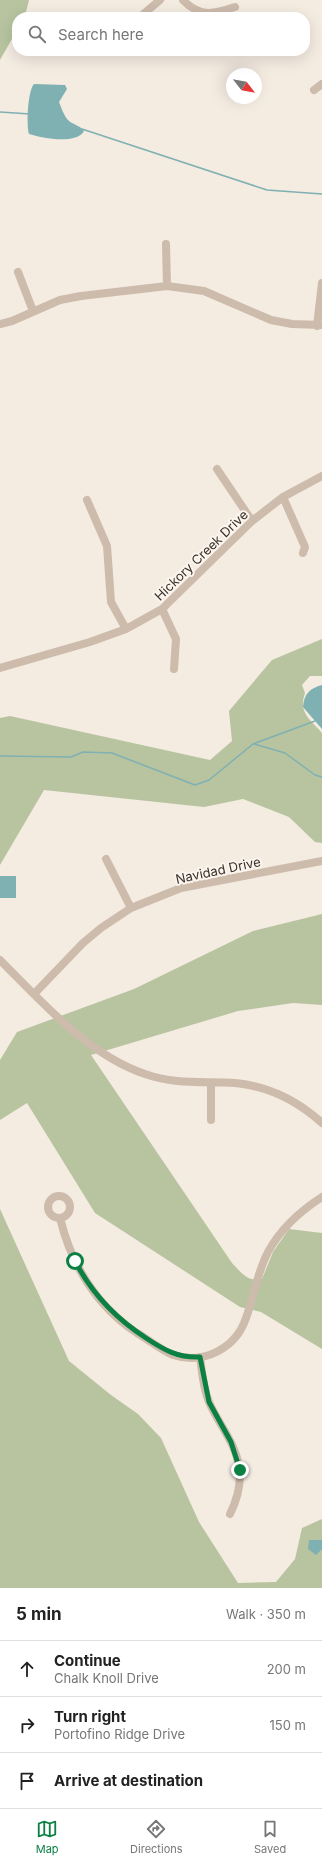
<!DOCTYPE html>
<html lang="en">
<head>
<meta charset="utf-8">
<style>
  :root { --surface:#fff; --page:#f2f2f2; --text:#222; --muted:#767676; --line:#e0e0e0; --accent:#0b8043 }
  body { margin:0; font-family:Inter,sans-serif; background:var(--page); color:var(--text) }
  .compass { position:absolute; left:226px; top:68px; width:36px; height:36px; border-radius:50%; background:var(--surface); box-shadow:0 4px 16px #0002; rotate:121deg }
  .stop { position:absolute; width:12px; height:12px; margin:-9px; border:3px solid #0b8043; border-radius:50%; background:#fff }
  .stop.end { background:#0b8043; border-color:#fff; box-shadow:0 1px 4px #0008 }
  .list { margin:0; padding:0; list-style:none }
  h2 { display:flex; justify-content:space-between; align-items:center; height:52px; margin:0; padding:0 16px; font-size:17px }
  h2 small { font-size:13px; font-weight:400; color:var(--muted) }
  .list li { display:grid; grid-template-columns:26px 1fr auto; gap:12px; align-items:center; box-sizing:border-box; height:56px; padding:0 16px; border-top:1px solid var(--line) }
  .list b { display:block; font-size:15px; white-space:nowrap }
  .list p { margin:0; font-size:13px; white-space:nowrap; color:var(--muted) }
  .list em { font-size:13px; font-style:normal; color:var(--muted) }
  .icon { flex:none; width:22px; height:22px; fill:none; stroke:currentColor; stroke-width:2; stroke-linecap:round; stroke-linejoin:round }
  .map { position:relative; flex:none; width:322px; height:1588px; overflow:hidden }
  .search { position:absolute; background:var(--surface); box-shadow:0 4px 16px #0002; left:12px; right:12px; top:12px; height:44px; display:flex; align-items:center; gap:10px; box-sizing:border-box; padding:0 14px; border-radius:16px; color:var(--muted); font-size:15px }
  .sheet { height:220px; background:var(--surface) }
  nav { display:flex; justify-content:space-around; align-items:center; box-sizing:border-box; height:56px; border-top:1px solid var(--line); background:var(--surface); font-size:11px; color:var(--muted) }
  nav a { display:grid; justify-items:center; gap:2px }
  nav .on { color:var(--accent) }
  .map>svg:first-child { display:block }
  .green { fill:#b8c4a0 }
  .water { fill:#7fb0b2 }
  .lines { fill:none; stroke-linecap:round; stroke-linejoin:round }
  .stream { stroke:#7fb0b2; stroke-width:1.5 }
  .minor { stroke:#cdbbac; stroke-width:8 }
  .route { stroke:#0b8043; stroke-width:5 }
  .labels { text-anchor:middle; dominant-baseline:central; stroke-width:4; stroke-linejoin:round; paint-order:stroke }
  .street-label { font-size:13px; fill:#3b302b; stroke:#fbf5ee }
</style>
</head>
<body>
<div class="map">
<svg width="322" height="1588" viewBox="0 0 322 1588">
  <rect width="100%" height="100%" fill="#f4ebe1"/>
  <!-- green -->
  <path class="green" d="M0,0H29L25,16L17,17V30L0,60Z
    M322,639V676H310L302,685L305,693C298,713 310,719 322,733V843L315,842L289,817L243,799L204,807L44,790L0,865V718L10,716L210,760L232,741L229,711L272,660Z
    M322,914V1005L293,1003L238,1011L91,1055L232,1263C242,1273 247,1282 262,1279L273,1252L289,1229L322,1233V1349L261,1312L240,1307L95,1213L27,1103L0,1120V1060L17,1032L134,989L253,931Z
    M0,1209L69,1361L111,1395L138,1414L161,1438L199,1522L238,1583L276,1582L295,1559L302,1528L322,1519V1588H0Z"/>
  <!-- water -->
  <path class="water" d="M34,84L65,85L67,89L59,102C61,107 64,116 68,120C73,125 80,125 84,131C76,145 42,138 29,134C26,126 28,90 34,84Z
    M322,685V729L303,707C304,694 310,688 322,685Z
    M0,876H16V898H0Z
    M309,1540H322V1549L316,1555L308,1549Z"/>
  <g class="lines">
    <!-- stream -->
    <path class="stream" d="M0,112L30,114
      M82,129L267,190L322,194
      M254,744L285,753L315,775L322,777
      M0,756L71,757L83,752L112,753L195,785L209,780L253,744L315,721"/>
    <!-- minor -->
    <path class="minor" d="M183,0C200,18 214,14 235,7
      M140,17L160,0
      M314,90L322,84
      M166,244L167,286
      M18,272L33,311
      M0,324L12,321L60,300L81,296L167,286L204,291L271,320L292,324L322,325
      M317,326L322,283
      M217,469L252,521
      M283,497L305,547L303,553
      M87,500L107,546L111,602L126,629
      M162,609L176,639L174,669
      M0,668L90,642L126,629L162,609L252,521L283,497L322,476
      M106,859L131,908
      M0,960C41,1001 88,1055 145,1074C176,1085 203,1081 235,1083C268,1086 298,1101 322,1123
      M34,994L83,943L101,928L131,908L181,888L322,861
      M211,1083V1120
      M48 1207a11 11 0 1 1 22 0a11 11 0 1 1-22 0Z
      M60,1218C71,1264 97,1307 137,1333C149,1340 161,1350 173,1355C204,1365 236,1348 246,1318C254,1296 257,1273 268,1252C281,1228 300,1211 322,1197
      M200,1357C202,1372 203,1388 209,1402C214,1414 221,1424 227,1435C243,1462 244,1486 230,1514"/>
  </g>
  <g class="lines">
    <!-- route -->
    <path class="route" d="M75,1261C92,1294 115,1318 146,1338C164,1350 178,1358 200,1357L209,1402L231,1442L240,1470"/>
  </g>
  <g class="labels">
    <!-- street labels -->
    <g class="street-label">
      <text transform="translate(201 555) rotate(-44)">Hickory Creek Drive</text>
      <text transform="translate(218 870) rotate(-12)">Navidad Drive</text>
    </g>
  </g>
</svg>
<svg class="compass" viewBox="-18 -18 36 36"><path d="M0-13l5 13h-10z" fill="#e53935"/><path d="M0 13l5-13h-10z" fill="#767676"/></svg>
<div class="stop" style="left:75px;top:1261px"></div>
<div class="stop end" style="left:240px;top:1470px"></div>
<div class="search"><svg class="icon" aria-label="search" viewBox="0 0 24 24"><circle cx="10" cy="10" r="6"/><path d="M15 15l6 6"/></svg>Search here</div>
</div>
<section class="sheet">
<h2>5 min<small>Walk · 350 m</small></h2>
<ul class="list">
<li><svg class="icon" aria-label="ahead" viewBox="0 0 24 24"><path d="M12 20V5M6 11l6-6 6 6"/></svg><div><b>Continue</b><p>Chalk Knoll Drive</p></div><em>200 m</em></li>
<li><svg class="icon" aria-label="right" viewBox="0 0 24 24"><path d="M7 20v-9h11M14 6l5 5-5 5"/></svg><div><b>Turn right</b><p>Portofino Ridge Drive</p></div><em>150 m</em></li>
<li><svg class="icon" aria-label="arrive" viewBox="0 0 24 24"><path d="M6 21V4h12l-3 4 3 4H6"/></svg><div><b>Arrive at destination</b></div></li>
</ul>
</section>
<nav>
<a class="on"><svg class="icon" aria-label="map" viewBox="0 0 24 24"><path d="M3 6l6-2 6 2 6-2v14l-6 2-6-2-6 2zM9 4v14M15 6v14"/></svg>Map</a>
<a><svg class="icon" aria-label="directions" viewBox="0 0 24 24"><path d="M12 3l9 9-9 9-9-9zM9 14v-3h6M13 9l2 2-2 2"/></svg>Directions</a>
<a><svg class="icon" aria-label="saved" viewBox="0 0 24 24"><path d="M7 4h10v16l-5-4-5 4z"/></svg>Saved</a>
</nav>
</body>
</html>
